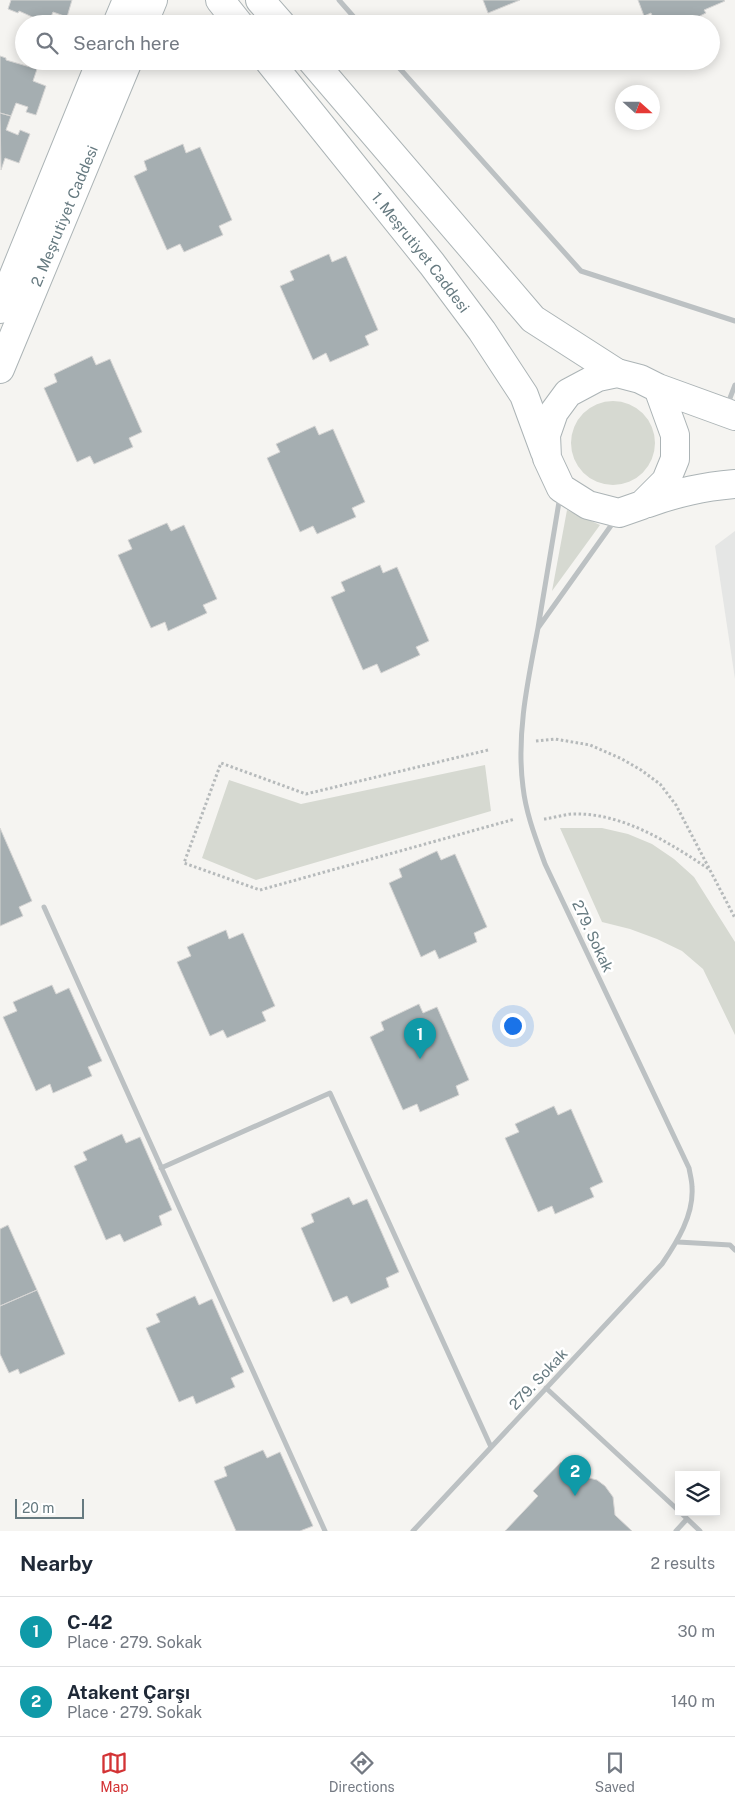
<!DOCTYPE html>
<html lang="en">
<head>
<meta charset="utf-8">
<style>
  :root { --surface:#fff; --page:#f6f6f7; --text:#1f2937; --muted:#747a83; --line:#e0e1e3; --accent:#d33335 }
  body { margin:0; font-family:"Public Sans",sans-serif; background:var(--page); color:var(--text) }
  .controls { position:absolute; right:15px; bottom:15px; display:grid; overflow:hidden; border-radius:0px; box-shadow:0 2px 12px #0003 }
  .controls button { width:45px; height:45px; display:grid; place-items:center; padding:0; border:0; border-bottom:1px solid var(--line); background:var(--surface); color:var(--text); font:25px sans-serif }
  .compass { position:absolute; left:615px; top:85px; width:45px; height:45px; border-radius:50%; background:var(--surface); box-shadow:0 2px 12px #0003; rotate:111deg }
  .scale { position:absolute; left:15px; bottom:12px; width:69px; box-sizing:border-box; padding-left:5px; border:2px solid #667a80; border-top:0; font-size:14px; line-height:18px; white-space:nowrap; color:#667a80; -webkit-text-stroke:4px #fff; paint-order:stroke }
  .you { position:absolute; left:512px; top:1025px; width:18px; height:18px; margin:-12px; border:4px solid #fff; border-radius:50%; background:#1a73e8; box-shadow:0 0 0 8px #1a73e833 }
  .badge { display:grid; place-items:center; width:32px; height:32px; border-radius:50%; background:var(--accent); color:#fff; font-size:16px; font-weight:700 }
  .pin { position:absolute; translate:-50% -41px; filter:drop-shadow(0 1px 2px #0008) }
  .pin::after { content:''; position:absolute; top:26px; width:18px; height:15px; background:inherit; clip-path:polygon(0 0,100% 0,50% 100%) }
  .list { margin:0; padding:0; list-style:none }
  h2 { display:flex; justify-content:space-between; align-items:center; height:65px; margin:0; padding:0 20px; font-size:21px }
  h2 small { font-size:16px; font-weight:400; color:var(--muted) }
  .list li { display:grid; grid-template-columns:32px 1fr auto; gap:15px; align-items:center; box-sizing:border-box; height:70px; padding:0 20px; border-top:1px solid var(--line) }
  .list b { display:block; font-size:19px; white-space:nowrap }
  .list p { margin:0; font-size:16px; white-space:nowrap; color:var(--muted) }
  .list em { font-size:16px; font-style:normal; color:var(--muted) }
  .icon { flex:none; width:28px; height:28px; fill:none; stroke:currentColor; stroke-width:2; stroke-linecap:round; stroke-linejoin:round }
  .map { position:relative; flex:none; width:735px; height:1531px; overflow:hidden }
  .search { position:absolute; background:var(--surface); box-shadow:0 2px 12px #0003; left:15px; right:15px; top:15px; height:55px; display:flex; align-items:center; gap:12px; box-sizing:border-box; padding:0 18px; border-radius:28px; color:var(--muted); font-size:19px }
  .sheet { height:205px; background:var(--surface) }
  nav { display:flex; justify-content:space-around; align-items:center; box-sizing:border-box; height:70px; border-top:1px solid var(--line); background:var(--surface); font-size:14px; color:var(--muted) }
  nav a { display:grid; justify-items:center; gap:2px }
  nav .on { color:var(--accent) }
  .map>svg:first-child { display:block }
  .built { fill:#e5e6e5 }
  .green { fill:#d6d9d1 }
  .building { fill:#a5aeb1; stroke:#d6d5d4 }
  .lines { fill:none; stroke-linecap:round; stroke-linejoin:round }
  .secondary-casing { stroke:#acb4b6; stroke-width:30 }
  .path { stroke:#b6babb; stroke-width:3; stroke-dasharray:2.5 2.5; stroke-linecap:butt }
  .minor { stroke:#bcc1c3; stroke-width:5 }
  .secondary { stroke:#fff; stroke-width:28 }
  .labels { text-anchor:middle; dominant-baseline:central; stroke-width:5; stroke-linejoin:round; paint-order:stroke }
  .street-label { font-size:15px; fill:#667a80; stroke:#fff }
</style>
</head>
<body>
<div class="map">
<svg width="735" height="1531" viewBox="0 0 735 1531">
  <rect width="100%" height="100%" fill="#f5f4f1"/>
  <!-- built -->
  <path class="built" d="M735,531V679L715,546Z"/>
  <!-- green -->
  <path class="green" d="M571 443a42 42 0 1 1 84 0a42 42 0 1 1-84 0Z
    M567,510L600,525L552,591Z
    M485,765L491,811L256,880L202,858L229,780L301,804Z
    M560,828H602L628,834L652,844L674,859L694,877L735,942V1035L703,969L682,951L657,939L630,929L602,922Z"/>
  <!-- building -->
  <path class="building" d="M11,0H72L67,17L53,12L48,24L19,11L18,13L8,9Z
    M483,0H520L488,13Z
    M638,0H724L725,1L704,10L706,13L683,24H681L679,20L672,24H656L651,13L644,16Z
    M0,56L6,58V60L37,69L33,81L46,86L36,115L26,112L28,107L16,103L11,116L0,113Z
    M0,113L11,116L6,130L18,135L20,130L30,134L19,163L5,158L1,170Z
    M183,144L186,153L200,147L232,220L219,226L223,235L184,252L180,244L167,250L134,176L147,170L144,161Z
    M329,254L332,262L346,256L378,330L365,336L369,345L330,362L326,353L313,360L280,286L294,280L290,271Z
    M92,356L96,365L110,359L142,432L129,438L133,447L94,464L90,456L77,462L44,388L57,382L54,374Z
    M315,426L319,435L333,429L365,502L352,508L356,517L317,534L313,526L300,532L267,458L280,452L276,444Z
    M167,523L171,531L184,525L217,599L203,605L207,613L168,631L165,622L151,628L118,555L132,549L128,540Z
    M380,565L383,573L397,567L429,641L416,647L420,655L381,673L377,664L363,670L331,597L345,591L341,582Z
    M0,828L32,901L19,907L23,916L0,926Z
    M437,851L441,860L455,854L487,927L474,933L477,942L439,959L435,950L421,957L389,883L402,877L399,869Z
    M226,930L229,939L243,933L275,1006L262,1012L266,1021L227,1038L223,1030L210,1036L177,962L191,956L187,947Z
    M52,985L56,994L69,988L102,1061L88,1067L92,1076L53,1093L50,1084L36,1091L3,1017L17,1011L13,1002Z
    M419,1004L423,1013L437,1007L469,1080L456,1086L459,1095L420,1112L417,1104L403,1110L370,1037L384,1030L381,1022Z
    M554,1106L558,1115L571,1109L603,1182L590,1188L594,1197L555,1214L552,1206L538,1212L505,1138L519,1132L515,1124Z
    M122,1134L126,1143L140,1137L172,1210L159,1216L162,1225L124,1242L120,1234L106,1240L74,1166L87,1160L83,1152Z
    M349,1197L353,1205L367,1199L399,1272L386,1278L389,1287L351,1304L347,1296L333,1302L301,1228L314,1222L311,1214Z
    M8,1225L37,1290L0,1306V1229Z
    M37,1290L65,1354L20,1374L18,1369L9,1373L0,1354V1306Z
    M195,1296L199,1305L212,1299L244,1372L231,1378L235,1387L196,1404L193,1396L179,1402L146,1328L160,1322L156,1314Z
    M263,1450L267,1458L280,1452L313,1526L300,1531H236L214,1481L227,1476L224,1467Z
    M561,1462L578,1478L585,1477L597,1480L605,1486L613,1497L615,1515L632,1531H505L538,1496L533,1491Z"/>
  <g class="lines">
    <!-- secondary casing -->
    <g class="secondary-casing">
      <g id="secondary">
        <path d="M220,0L239,24"/>
        <path d="M260,0L281,24"/>
        <path d="M117,24L127,0"/>
        <path d="M143,24L153,0"/>
        <path id="s1" d="M269,61L432,264L482,331L524,395L545,452"/>
        <path d="M312,61L533,319L617,373"/>
        <path d="M0,309L101,61"/>
        <path id="s2" d="M0,369L128,61"/>
        <path d="M658,388L675,435V459L666,481L642,505L619,513L588,505L561,488L547,458L546,435L554,412L568,393L598,377L617,373L640,379L658,388L735,416"/>
        <path d="M648,503C679,492 702,487 735,484"/>
      </g>
    </g>
    <!-- path -->
    <path class="path" d="M536,741L555,739L590,745L622,759L641,770L660,784L676,805L735,918
      M488,750L306,794L221,763L184,863L260,890L515,819
      M544,819C553,818 562,815 571,814C622,812 668,842 709,869"/>
    <!-- minor -->
    <path class="minor" d="M339,0L360,24
      M393,61L581,271L735,321
      M727,406L735,385
      M560,496L538,628L615,520
      M44,907L325,1531
      M161,1168L330,1093L491,1447
      M678,1242L730,1245L735,1250
      M546,1388L679,1511
      M680,1512L700,1531
      M413,1531L662,1264C677,1242 694,1215 692,1187C692,1181 690,1174 689,1168L545,864C536,839 526,814 523,787C516,734 528,680 538,628
      M676,1531L687,1519"/>
    <!-- secondary -->
    <use href="#secondary" class="secondary"/>
  </g>
  <g class="labels">
    <!-- street labels -->
    <g class="street-label">
      <text stroke="none"><textPath href="#s2" startOffset="166">2. Meşrutiyet Caddesi</textPath></text>
      <text stroke="none"><textPath href="#s1" startOffset="244">1. Meşrutiyet Caddesi</textPath></text>
      <text transform="translate(593 936) rotate(65)">279. Sokak</text>
      <text transform="translate(538 1379) rotate(-47)">279. Sokak</text>
    </g>
  </g>
</svg>
<div class="controls">
<button><svg class="icon" aria-label="layers" viewBox="0 0 24 24"><path d="M12 4l9 5-9 5-9-5zM3 14l9 5 9-5"/></svg></button>
</div>
<svg class="compass" viewBox="-18 -18 36 36"><path d="M0-13l5 13h-10z" fill="#e53935"/><path d="M0 13l5-13h-10z" fill="#747a83"/></svg>
<div class="scale">20 m</div>
<div class="you"></div>
<div class="pin badge" style="left:420px;top:1059px;background:#0f9aa8">1</div>
<div class="pin badge" style="left:575px;top:1496px;background:#0f9aa8">2</div>
<div class="search"><svg class="icon" aria-label="search" viewBox="0 0 24 24"><circle cx="10" cy="10" r="6"/><path d="M15 15l6 6"/></svg>Search here</div>
</div>
<section class="sheet">
<h2>Nearby<small>2 results</small></h2>
<ul class="list">
<li><span class="badge" style="background:#0f9aa8">1</span><div><b>C-42</b><p>Place · 279. Sokak</p></div><em>30 m</em></li>
<li><span class="badge" style="background:#0f9aa8">2</span><div><b>Atakent Çarşı</b><p>Place · 279. Sokak</p></div><em>140 m</em></li>
</ul>
</section>
<nav>
<a class="on"><svg class="icon" aria-label="map" viewBox="0 0 24 24"><path d="M3 6l6-2 6 2 6-2v14l-6 2-6-2-6 2zM9 4v14M15 6v14"/></svg>Map</a>
<a><svg class="icon" aria-label="directions" viewBox="0 0 24 24"><path d="M12 3l9 9-9 9-9-9zM9 14v-3h6M13 9l2 2-2 2"/></svg>Directions</a>
<a><svg class="icon" aria-label="saved" viewBox="0 0 24 24"><path d="M7 4h10v16l-5-4-5 4z"/></svg>Saved</a>
</nav>
</body>
</html>
